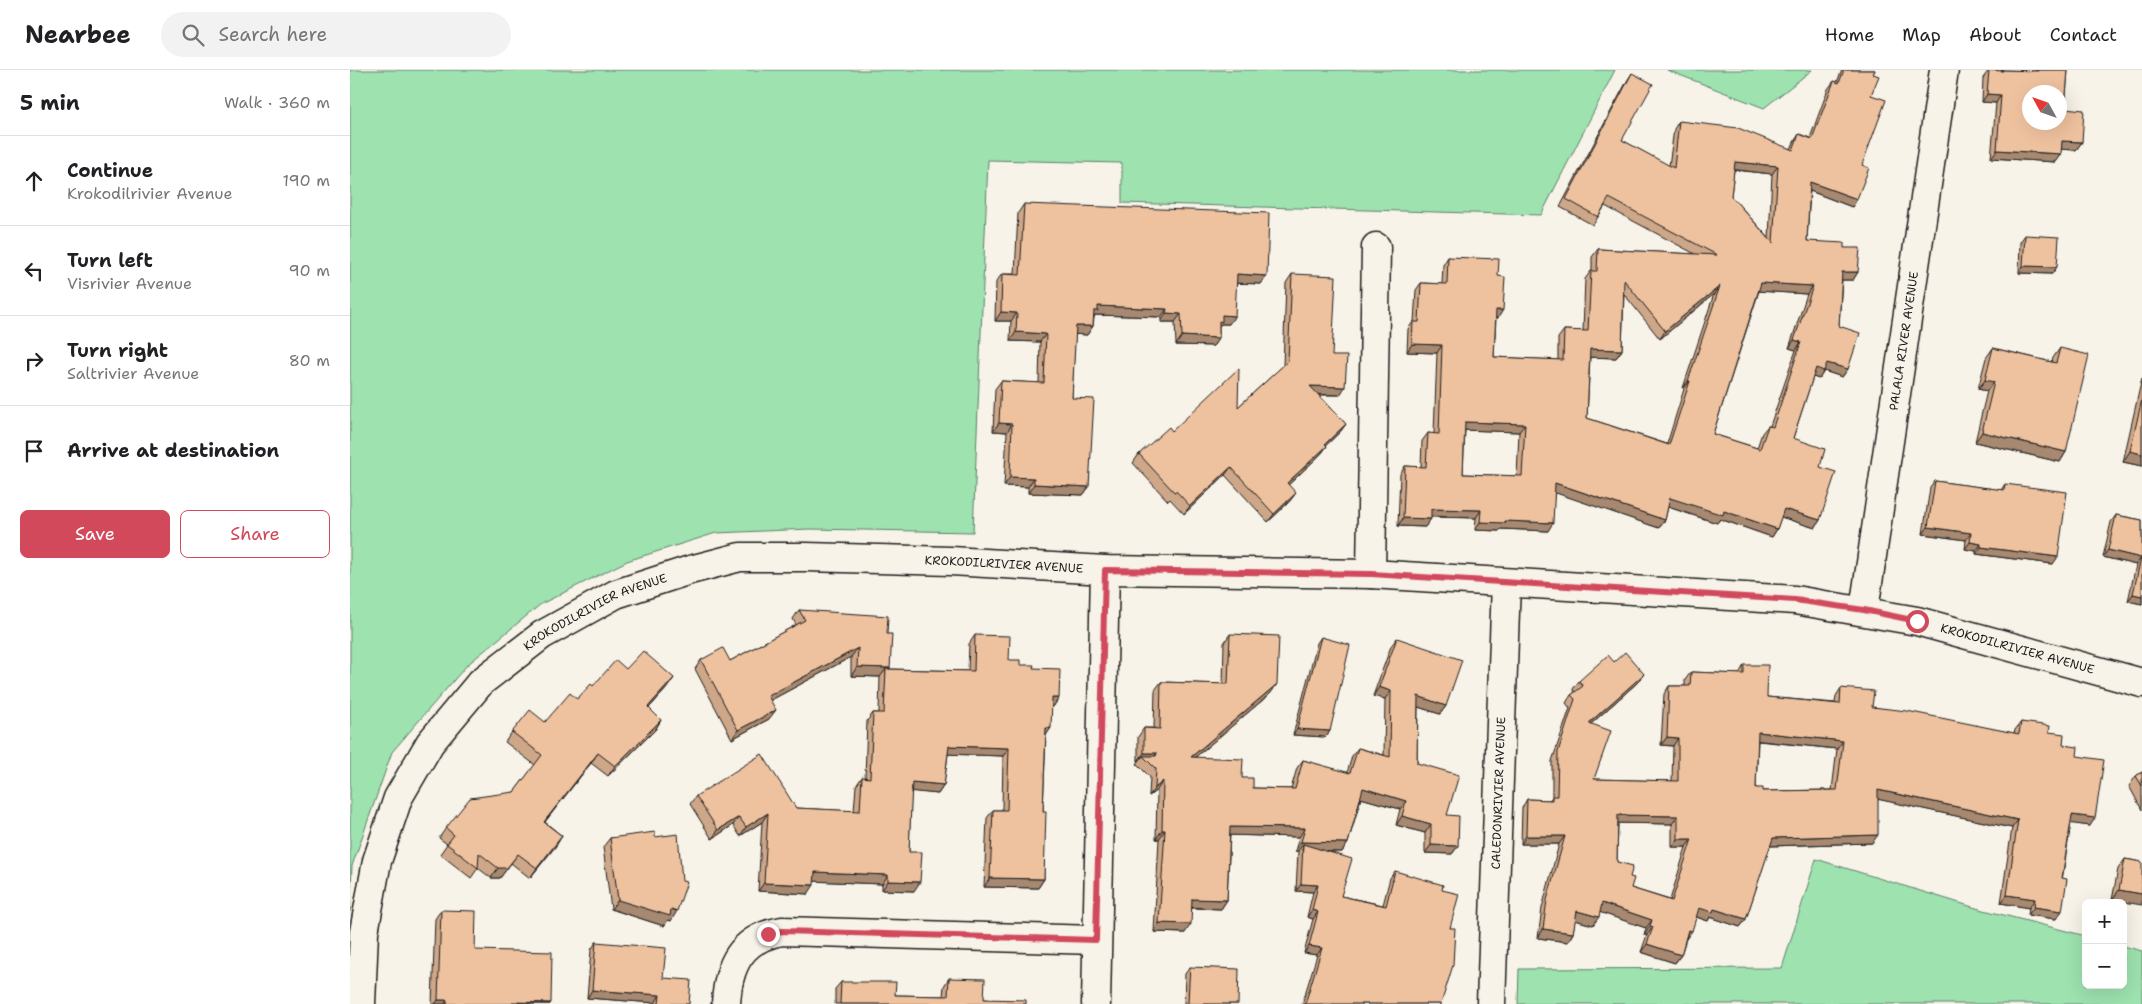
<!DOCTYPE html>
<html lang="en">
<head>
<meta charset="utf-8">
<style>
  :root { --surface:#fff; --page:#f2f2f2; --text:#202124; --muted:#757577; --line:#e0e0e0; --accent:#d1495b }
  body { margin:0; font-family:"Shantell Sans",sans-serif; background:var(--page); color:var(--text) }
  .controls { position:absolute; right:15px; bottom:15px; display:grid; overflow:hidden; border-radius:8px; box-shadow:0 5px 20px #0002 }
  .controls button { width:45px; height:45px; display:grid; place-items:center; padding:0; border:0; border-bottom:1px solid var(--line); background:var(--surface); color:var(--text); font:25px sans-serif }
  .compass { position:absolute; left:1672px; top:15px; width:45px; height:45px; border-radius:50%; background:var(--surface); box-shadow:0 5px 20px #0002; rotate:310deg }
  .stop { position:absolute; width:15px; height:15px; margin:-11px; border:4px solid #d1495b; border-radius:50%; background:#fff }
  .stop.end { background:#d1495b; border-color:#fff; box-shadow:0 1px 5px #0008 }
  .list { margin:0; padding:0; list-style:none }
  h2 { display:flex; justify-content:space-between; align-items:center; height:65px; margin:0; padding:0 20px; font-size:21px }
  h2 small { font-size:16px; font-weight:400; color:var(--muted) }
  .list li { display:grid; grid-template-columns:32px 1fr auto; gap:15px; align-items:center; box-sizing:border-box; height:90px; padding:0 20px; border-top:1px solid var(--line) }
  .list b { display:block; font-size:19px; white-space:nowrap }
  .list p { margin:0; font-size:16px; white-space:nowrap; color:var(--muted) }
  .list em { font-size:16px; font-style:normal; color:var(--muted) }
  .actions { display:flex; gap:10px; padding:15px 20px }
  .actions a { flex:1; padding:11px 0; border:1px solid var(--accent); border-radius:8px; text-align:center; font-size:18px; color:var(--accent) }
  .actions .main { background:var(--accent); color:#fff }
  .icon { flex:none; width:28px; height:28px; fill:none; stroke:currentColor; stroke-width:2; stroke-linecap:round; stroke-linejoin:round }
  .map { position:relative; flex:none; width:1792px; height:934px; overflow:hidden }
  header { display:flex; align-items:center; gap:30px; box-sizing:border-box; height:70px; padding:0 25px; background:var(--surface); border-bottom:1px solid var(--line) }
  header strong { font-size:24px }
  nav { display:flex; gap:28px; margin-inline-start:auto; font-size:18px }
  .search { width:350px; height:45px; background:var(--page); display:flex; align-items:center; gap:12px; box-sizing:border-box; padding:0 18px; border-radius:28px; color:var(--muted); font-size:19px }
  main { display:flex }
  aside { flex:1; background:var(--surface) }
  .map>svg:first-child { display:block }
  .green { fill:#9de2af; stroke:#5c7f66 }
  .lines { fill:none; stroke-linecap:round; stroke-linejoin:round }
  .street-casing { stroke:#1c1c1c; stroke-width:31 }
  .street { stroke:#f7f3e8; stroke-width:28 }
  .wall { fill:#cea789; stroke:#1c1c1c; fill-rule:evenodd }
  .shaded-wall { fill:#a7886f; stroke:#1c1c1c }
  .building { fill:#efc29f; stroke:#1c1c1c; fill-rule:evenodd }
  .route { stroke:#d1495b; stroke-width:6 }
  .labels { text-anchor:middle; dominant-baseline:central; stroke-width:4; stroke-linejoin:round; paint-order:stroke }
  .street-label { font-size:12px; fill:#1c1c1c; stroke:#f7f3e8 }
</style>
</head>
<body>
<header>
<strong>Nearbee</strong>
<div class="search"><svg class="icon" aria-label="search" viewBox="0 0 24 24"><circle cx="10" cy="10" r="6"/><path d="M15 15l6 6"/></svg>Search here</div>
<nav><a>Home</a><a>Map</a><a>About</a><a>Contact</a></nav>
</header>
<main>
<aside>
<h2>5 min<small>Walk · 360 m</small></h2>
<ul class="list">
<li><svg class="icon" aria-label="ahead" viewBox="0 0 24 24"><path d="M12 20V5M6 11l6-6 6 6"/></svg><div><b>Continue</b><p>Krokodilrivier Avenue</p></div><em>190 m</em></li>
<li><svg class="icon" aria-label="left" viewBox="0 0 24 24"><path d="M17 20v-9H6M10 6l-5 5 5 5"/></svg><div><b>Turn left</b><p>Visrivier Avenue</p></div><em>90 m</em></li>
<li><svg class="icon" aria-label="right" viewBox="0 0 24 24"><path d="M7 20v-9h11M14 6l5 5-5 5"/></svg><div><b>Turn right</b><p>Saltrivier Avenue</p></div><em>80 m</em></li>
<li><svg class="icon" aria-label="arrive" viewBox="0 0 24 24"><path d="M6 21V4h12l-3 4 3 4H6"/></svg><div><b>Arrive at destination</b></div></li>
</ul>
<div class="actions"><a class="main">Save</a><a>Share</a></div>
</aside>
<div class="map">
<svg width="1792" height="934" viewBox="0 0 1792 934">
  <rect width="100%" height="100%" fill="#f7f3e8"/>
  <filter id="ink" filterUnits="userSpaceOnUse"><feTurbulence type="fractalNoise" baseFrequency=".02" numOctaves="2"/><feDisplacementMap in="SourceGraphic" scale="10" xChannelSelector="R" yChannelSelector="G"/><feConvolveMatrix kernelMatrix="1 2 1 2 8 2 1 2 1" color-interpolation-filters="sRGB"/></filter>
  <g filter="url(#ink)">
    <!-- green -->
    <path class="green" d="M0,0H1265L1191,145L772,133V93L638,90L623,462L460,459L366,463L277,491L191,534L117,595L42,682L2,796L0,842Z
      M1317,0H1462L1414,38Z
      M1466,789L1626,838L1736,866V915H1773V876L1792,881V934H1168L1169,899L1432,898Z"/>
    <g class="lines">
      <!-- street casing -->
      <g class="street-casing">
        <g id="street">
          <path d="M1021,504L1026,177"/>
          <path id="s1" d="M1514,540L1594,0"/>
          <path id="s2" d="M11,934L14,862L27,791L48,728L80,673L131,612L192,565L266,524L340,500L390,487H456L601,491L755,500L1021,504L1445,530L1567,551L1792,613"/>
          <path d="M376,934C378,895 391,868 432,861L746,870"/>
          <path d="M746,934L755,500"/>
          <path id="s3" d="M1141,934L1156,513"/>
        </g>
      </g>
      <!-- street -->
      <use href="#street" class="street"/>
    </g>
    <!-- wall -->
    <path class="wall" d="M1492,0H1525L1523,4L1521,25L1507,129L1502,137L1460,121L1457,171L1494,178L1508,202L1503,210H1492L1489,256L1498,299L1492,307L1474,301L1469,309L1463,307L1443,368L1470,397V450L1465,458L1431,447L1427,459L1422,467L1370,449L1367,453L1318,437L1315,450L1309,458L1205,422L1198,461L1151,459L1149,461L1125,460L1126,448L1081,447L1075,457L1048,456L1050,404L1055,396L1071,397L1072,371L1078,363L1084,364L1087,283L1057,282L1058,259L1063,252H1064L1066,220L1071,213L1092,214L1093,195L1098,187L1148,206V248H1146L1144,287L1208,290V268L1214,260L1233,261L1235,209L1241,201H1242V187L1248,179L1345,184L1255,136L1248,147L1243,155L1210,137L1277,11L1282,3L1272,70L1319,96L1324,59L1329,51L1441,79L1444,72L1449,64L1460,68L1478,19L1484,11L1487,12ZM1384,100L1422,104L1419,168L1381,126ZM1409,221L1457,224L1439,278L1446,280L1420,356H1418L1412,363L1407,378L1363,364ZM1274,224L1310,269L1364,224L1333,318L1334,319L1317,374L1237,348L1240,287L1266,288L1272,280ZM1115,360L1169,362L1167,406L1113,404Z
      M1639,0L1651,1L1652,0L1685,1V0H1718L1715,38L1732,72L1726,80L1711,79L1705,92L1641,88L1646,33L1632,32L1633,8Z
      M674,134L917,206L911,214L887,213L879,254H871L869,256V268L863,276L826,275L825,252H811V247L745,245L744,248L743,256L737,265L725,264L722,328L739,417L733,425L678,423V417L654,416L657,362L643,361L645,319L651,311L689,313L690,272L660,271L661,251H645L646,212L652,204H665L668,143Z
      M1675,165L1702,204L1669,203L1670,172Z
      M942,204L982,286L990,325H969L996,354L990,362L976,375L977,376L971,384L938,415L940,431L918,452L875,405L834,444L820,429L818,431L783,393L789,384L822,361L888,337L933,296L936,213Z
      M1643,278L1702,292L1703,288L1710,278L1716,382L1710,392L1625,372L1637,321L1628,319L1636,288Z
      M1792,308V396L1773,392Z
      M1585,411L1651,420L1655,414L1703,494L1626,484V481L1615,479L1616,470L1573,464L1580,418Z
      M1766,445L1792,450V534L1778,531L1786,495L1753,487L1761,452Z
      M449,540L537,564L539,599L618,601L619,574L625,565L659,590L670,595L683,598L709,628L703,637H701L696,666L693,741L694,809L688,818L634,817L637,748L643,740H652L653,686L598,684L594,715L588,724L561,721L559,782L564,821L532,820V814L464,811L458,824L408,821L412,752L390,766L383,755L362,769L340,734L346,726L446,738L504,741L506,716L512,707L515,708L517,651L523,643H529L530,607L501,606V587L421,630L419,649L382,669L345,599L351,590L380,591L446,555L443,549Z
      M880,564L921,623L845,687L892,708L903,718L941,719L947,698L953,690L997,703L1002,686L1008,678L1034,685L1035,629L1023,626L1041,576L1047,568L1096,636L1090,644L1068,637L1067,693L1097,745L1108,776L1102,784L1075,783V763L1046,755L1050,739L1011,728L998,773L992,782H977L991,826L1033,835L1040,808L1045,801L1092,820L1100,858L1091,934H952L967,885L954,883L963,849L957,847L963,822L946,821L948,781H945L949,767L880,765L877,830L871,839L842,838L835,863L804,862L809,769H806L807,720L799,726L800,707L787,694L789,691H788V667L794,658H804L805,620L811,612L873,614L874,573Z
      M971,567L980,661L975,667L943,665L967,573Z
      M1264,592L1288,612L1241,654L1244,709L1322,711L1323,676L1311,675L1314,624L1319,616H1335V610L1341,602L1389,604L1394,595L1417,627L1485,633L1486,626L1491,618L1522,637L1664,663L1665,660L1671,652L1699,662L1713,675L1727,686L1740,756L1721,753L1706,849L1678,845L1679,838L1651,833L1662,758L1528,729L1522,773L1420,776L1396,849L1390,857L1360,847L1358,851L1346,847L1336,869L1331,885L1325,893L1291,882L1297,865H1294L1296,858L1250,842L1243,855L1225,850L1223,863L1218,872L1188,868L1192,838L1209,774H1171L1172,738L1177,729L1199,730L1202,727V691L1220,638L1216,633L1221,625L1225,622L1223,619L1229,611ZM1408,671L1487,679L1482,720L1413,721L1406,718ZM1268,753L1322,754V777H1336L1320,830L1281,818L1280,807L1267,792Z
      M276,599L317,618L299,638L311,650L305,660L258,706L241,693L195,752L212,766L180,808L161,793L150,808H141L128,798L121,808L90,784L97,774L89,768L96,758L164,722L185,695L155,672L162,662L195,652L227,629L243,616Z
      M1792,702V740L1779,716L1786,706Z
      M305,767L321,851L318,850L314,856L261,839L253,777L260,768Z
      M1775,789L1792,792L1762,830L1768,799Z
      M91,840L125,880L200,934H82L85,849Z
      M246,872L313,908L339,934H305V933L237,928L241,880Z
      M840,897L888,934H834L835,904Z
      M599,908L634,929L676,934H485V919L491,912L545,925L593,926L594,916Z"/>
    <!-- shaded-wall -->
    <path class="shaded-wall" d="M1637,24L1651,25L1646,33L1632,32Z
      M1712,71L1732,72L1726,80L1707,79Z
      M1647,80L1711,84L1705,92L1641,88Z
      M1385,92L1428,96L1422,104L1379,99Z
      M1460,112L1507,129L1502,137L1455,119Z
      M1673,196L1707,197L1702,204L1669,203Z
      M1492,202H1508L1503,210H1487Z
      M887,204L917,206L911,214L881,213Z
      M1411,213L1463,216L1457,224L1406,221Z
      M1370,216L1364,224L1310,269L1315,261Z
      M748,236L817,239L811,247L745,245L742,250H738Z
      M1146,240H1153L1148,248H1141Z
      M651,242L667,243L661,251H645Z
      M816,243L831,244L825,252H811Z
      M872,245L885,246L879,254H871L866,260H863Z
      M726,256H743L737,265L720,264Z
      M666,262L696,264L690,272L660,271Z
      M832,266L869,268L863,276L826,275Z
      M1444,270L1451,272L1446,280L1439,278Z
      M1062,274L1092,275L1087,283L1057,282Z
      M1240,279L1272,280L1266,288L1235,287Z
      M1477,293L1498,299L1492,307L1474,301L1469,309L1460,306L1466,298Z
      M1635,310L1644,312L1637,321L1628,319Z
      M1338,311H1340L1334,319L1333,318Z
      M960,316L995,317L990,325L954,324Z
      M1115,352L1175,354L1169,362L1110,360Z
      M649,353L662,354L657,362L643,361Z
      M996,354L990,362L969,382L975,374Z
      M1632,362L1716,382L1710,392L1625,372Z
      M977,376L971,384L931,422L937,413Z
      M1780,381L1792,384V396L1773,392Z
      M881,397L875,405L834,444L840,436Z
      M660,407L684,408L678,417L654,416Z
      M1205,413L1315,450L1309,458L1200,421Z
      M684,414L739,417L733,425L678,423Z
      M946,423L940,431L918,452L924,444Z
      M1320,428L1374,441L1427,459L1422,467L1370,449L1367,453L1315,436Z
      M1081,439L1131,440L1126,448L1076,446Z
      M1434,439L1470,450L1465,458L1428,446Z
      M1053,448L1081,449L1075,457L1048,456Z
      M1155,451L1203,453L1198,461L1151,459L1149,461L1125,460L1130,452Z
      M1578,457L1621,463L1616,470L1573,464Z
      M1620,472L1631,474L1626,481L1615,479Z
      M1631,477L1708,487L1703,494L1626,484Z
      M1758,480L1791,488L1786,495L1753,487Z
      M1783,524L1792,526V534L1778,531Z
      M508,578L501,587L412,635L418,626Z
      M507,597L540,598L536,605V599L530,607L501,606Z
      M1294,604L1288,612L1233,661L1239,653Z
      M324,608L317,618L291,647L298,637Z
      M927,614L921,623L835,696L841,687Z
      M1029,617L1041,621L1035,629L1023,626Z
      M1068,626L1096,636L1090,644L1062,635Z
      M702,628H709L703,637H696Z
      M426,640L419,649L382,669L388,660Z
      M311,650L305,660L258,706L265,696Z
      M696,658H701L695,667Z
      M947,659L980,661L975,667L943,665Z
      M1408,662L1493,671L1487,679L1402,670Z
      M1317,667L1328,668L1323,676L1311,675Z
      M599,676L659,678L653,686L593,684Z
      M248,683L241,693L187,761L194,752Z
      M794,683H807L801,691L793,686L789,691H788Z
      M813,711L807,720L799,726L805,718Z
      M562,712L594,715L588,724L556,721Z
      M1013,718L1056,731L1050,739L1007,727Z
      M1528,720L1668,750L1662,758L1522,728Z
      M418,743L412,752L390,766L396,757Z
      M1268,745L1328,746L1322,754L1262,753Z
      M1722,745L1745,748L1740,756L1717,753Z
      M1052,746L1081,754L1075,763L1046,755Z
      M389,747L383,755L362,769L368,760Z
      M880,757L955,758L949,767L874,765Z
      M812,760H815L809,769H806Z
      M1528,765L1522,773L1417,776L1423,768Z
      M212,766L206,776L180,808L187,798Z
      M1176,766H1215L1209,774H1171Z
      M1328,769H1342L1336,777H1322Z
      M951,772L998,773L992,782L952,781L953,774L948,781H945Z
      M1081,775L1108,776L1102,784L1075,783Z
      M168,784L150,808H141L148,798Z
      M465,802L538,805L532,814L459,811Z
      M640,808L694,809L688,818L634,817Z
      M538,811L570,812L564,821L532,820Z
      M414,813L464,815L458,824L408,821Z
      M951,814L968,815L963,822L946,821Z
      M1769,820L1792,824V835L1762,830Z
      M1657,825L1685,829L1679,838L1651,833Z
      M842,829L877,830L871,839L836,837Z
      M268,830L321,839L327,841L321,851L318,850L314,856L261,839Z
      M1252,833L1302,850L1296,858L1246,841Z
      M1684,837L1712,841L1706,849L1678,845Z
      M1349,838L1364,839L1396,849L1390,857L1360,847L1358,851L1344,846Z
      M962,840L968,842L963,849L957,847Z
      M1227,841L1249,847L1243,855L1221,849Z
      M809,853L841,854L835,863L804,862Z
      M1300,856L1303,857L1297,865H1294Z
      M1193,859L1223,863L1218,872L1188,868Z
      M1338,860L1342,861L1336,869Z
      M1297,874L1331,885L1325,893L1291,882Z
      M959,876L972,878L967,885L954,883Z
      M242,920L310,925L305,933L237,928Z
      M88,930H97L95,934H85Z
      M163,932L201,933L200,934H162Z"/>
    <!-- building -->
    <path class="building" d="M1494,0H1525L1523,4L1529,6L1521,25L1536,30L1512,95L1519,98L1507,129L1460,112L1457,171L1494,173V178H1510L1508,202H1492L1489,256L1510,263L1498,299L1477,293L1474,301L1466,298L1443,368L1475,379L1470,397L1486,402L1470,450L1434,439L1427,459L1374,441L1373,445L1320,428L1315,450L1205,413L1203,453L1155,451V453L1130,452L1131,440L1081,439V449L1053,448L1055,396L1076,397L1078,363L1089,364L1092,275L1062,274L1063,252H1069L1071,213L1097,214L1098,187L1149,189L1148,206L1155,207L1153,240H1146L1144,287L1213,290L1214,260L1238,261L1241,201H1247L1248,179L1367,185L1259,128L1248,147L1216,129L1282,3L1303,14L1272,70L1324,98L1329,51L1388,58L1443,80L1449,64L1462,69L1484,11L1489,13ZM1385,92L1428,96L1423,173L1381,126ZM1274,210L1315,261L1370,216L1338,311H1340L1319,375L1237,348L1240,279L1272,280ZM1411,213L1463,216L1444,270L1451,272L1423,357L1418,356L1410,379L1363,364ZM1115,352L1175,354L1172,406L1113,404Z
      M1639,0L1653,1V0L1688,1V0H1718L1715,38L1734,40L1732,72L1712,71L1711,84L1647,80L1651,25L1637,24ZM1680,22H1710V52H1680Z
      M674,134L919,143L917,206L887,204L885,246L872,245V252L869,251V268L832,266L831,244L816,243L817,239L748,236V241H744L743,256H726L722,328L744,329L739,417L684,414V408L660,407L662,354L649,353L651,311L694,313L696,264L666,262L667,243L651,242L652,204L670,205Z
      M1675,165L1709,167L1707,197L1673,196Z
      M942,204L986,206L982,286H997L995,317L960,316L996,354L975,374L977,376L937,413L946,423L924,444L881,397L840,436L826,421L824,422L789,384L819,357L822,361L889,298L888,337L938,291Z
      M1643,278L1706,293L1710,278L1739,285L1716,382L1632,362L1644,312L1635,310Z
      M1792,329V384L1780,381Z
      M1585,411L1654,420L1655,414L1717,422L1708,487L1631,477V474L1620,472L1621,463L1578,457Z
      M1766,445L1792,450V526L1783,524L1791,488L1758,480Z
      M449,540L538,546L537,564H542L540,598L507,597L508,578L418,626L426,640L388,660L351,590L373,578L380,591L455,550Z
      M880,564L929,566L927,614L841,687L893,689L892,708H903V718L945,719L953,690L1000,703L1008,678L1040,687L1041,621L1029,617L1047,568L1112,590L1096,636L1068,626L1067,693L1109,705L1097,745L1109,746L1108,776L1081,775V754L1052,746L1056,731L1013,718L998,773L951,772L955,758L880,757L877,830L842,829L841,854L809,853L815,760H812L813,711L805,718L806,699L793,686H806L807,683H794V658L810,659L811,612L878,614Z
      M625,565L660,566L659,590H670V595H684L683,598L710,599L709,628H702L701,658H696L693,741H696L694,809L640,808L643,740H657L659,678L599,676L594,715L562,712L559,782H572L570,812L538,811V805L465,802L464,815L414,813L418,743L396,757L389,747L368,760L346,726L412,684L446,738L510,741L512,707L520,708L523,643H534L536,599L624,601Z
      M971,567L1000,575L980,661L947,659Z
      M293,581L324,608L298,637L311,650L265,696L248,683L194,752L212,766L187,798L168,784L157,798H148L129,783L128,798L97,774L104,765L96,758L120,728L164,722L192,685L162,662L180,640L195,652L220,623L227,629L241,614L243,616L266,590L276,599Z
      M1275,582L1294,604L1239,653L1261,661L1244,709L1328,711V668L1317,667L1319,616H1340L1341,602L1394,604V595H1418L1417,627L1490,634L1491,618L1524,621L1522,637L1557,641L1669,664L1671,652L1700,656L1699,662L1714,664L1713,675L1728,677L1727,686L1754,690L1745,748L1722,745L1712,808L1717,809L1712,841L1684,837L1685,829L1657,825L1668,750L1528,720V765L1423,768L1396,849L1364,839L1363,842L1349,838L1342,861L1338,860L1331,885L1297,874L1303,857L1300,856L1302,850L1252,833L1249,847L1227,841L1223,863L1193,859L1197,830L1215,766H1176L1177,729L1202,730V726H1207L1208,682L1225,629L1221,625L1233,616L1229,611L1258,585L1264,592ZM1408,662L1493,671L1487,720L1413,721V718H1406ZM1268,745L1328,746V769H1342L1322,831L1281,818L1284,808L1280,807L1283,796L1267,792Z
      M1792,702V716L1786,706Z
      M305,762V767L328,764L332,811L337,812L327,841L321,839L320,846L268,830L260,768Z
      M953,774L1002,789L991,826L1036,836L1045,801L1093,815L1092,820L1109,824L1100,858H1105L1103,895L1091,934H955L972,878L959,876L968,842L962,840L968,815L951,814Z
      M1775,789L1792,792V824L1769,820Z
      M91,840L126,841L125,880L202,882L201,933L163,932V934H97V930H88Z
      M246,872L316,878L313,908L341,910L339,934H309L310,925L242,920Z
      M840,897L889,899L888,934H838L839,912Z
      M599,908L635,909L634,929L676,930V934H490L491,912H546L545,925L598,926Z"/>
  </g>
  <g class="lines" filter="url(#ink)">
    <!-- route -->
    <path class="route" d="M418,864L432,861L746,870L755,500L1021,504L1445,530L1514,540L1567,551"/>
  </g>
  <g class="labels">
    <!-- street labels -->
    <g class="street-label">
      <text stroke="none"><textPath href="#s1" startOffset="272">PALALA RIVER AVENUE</textPath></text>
      <text stroke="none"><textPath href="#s2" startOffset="909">KROKODILRIVIER AVENUE</textPath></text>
      <text stroke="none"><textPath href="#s2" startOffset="489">KROKODILRIVIER AVENUE</textPath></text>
      <text stroke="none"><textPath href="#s2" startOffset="1929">KROKODILRIVIER AVENUE</textPath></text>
      <text stroke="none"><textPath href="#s3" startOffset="211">CALEDONRIVIER AVENUE</textPath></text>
    </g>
  </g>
</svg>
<div class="controls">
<button>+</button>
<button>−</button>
</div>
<svg class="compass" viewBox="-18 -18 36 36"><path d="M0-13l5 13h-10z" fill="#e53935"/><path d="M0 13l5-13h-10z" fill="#757577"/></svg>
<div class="stop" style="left:1567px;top:551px"></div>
<div class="stop end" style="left:418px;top:864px"></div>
</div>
</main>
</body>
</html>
